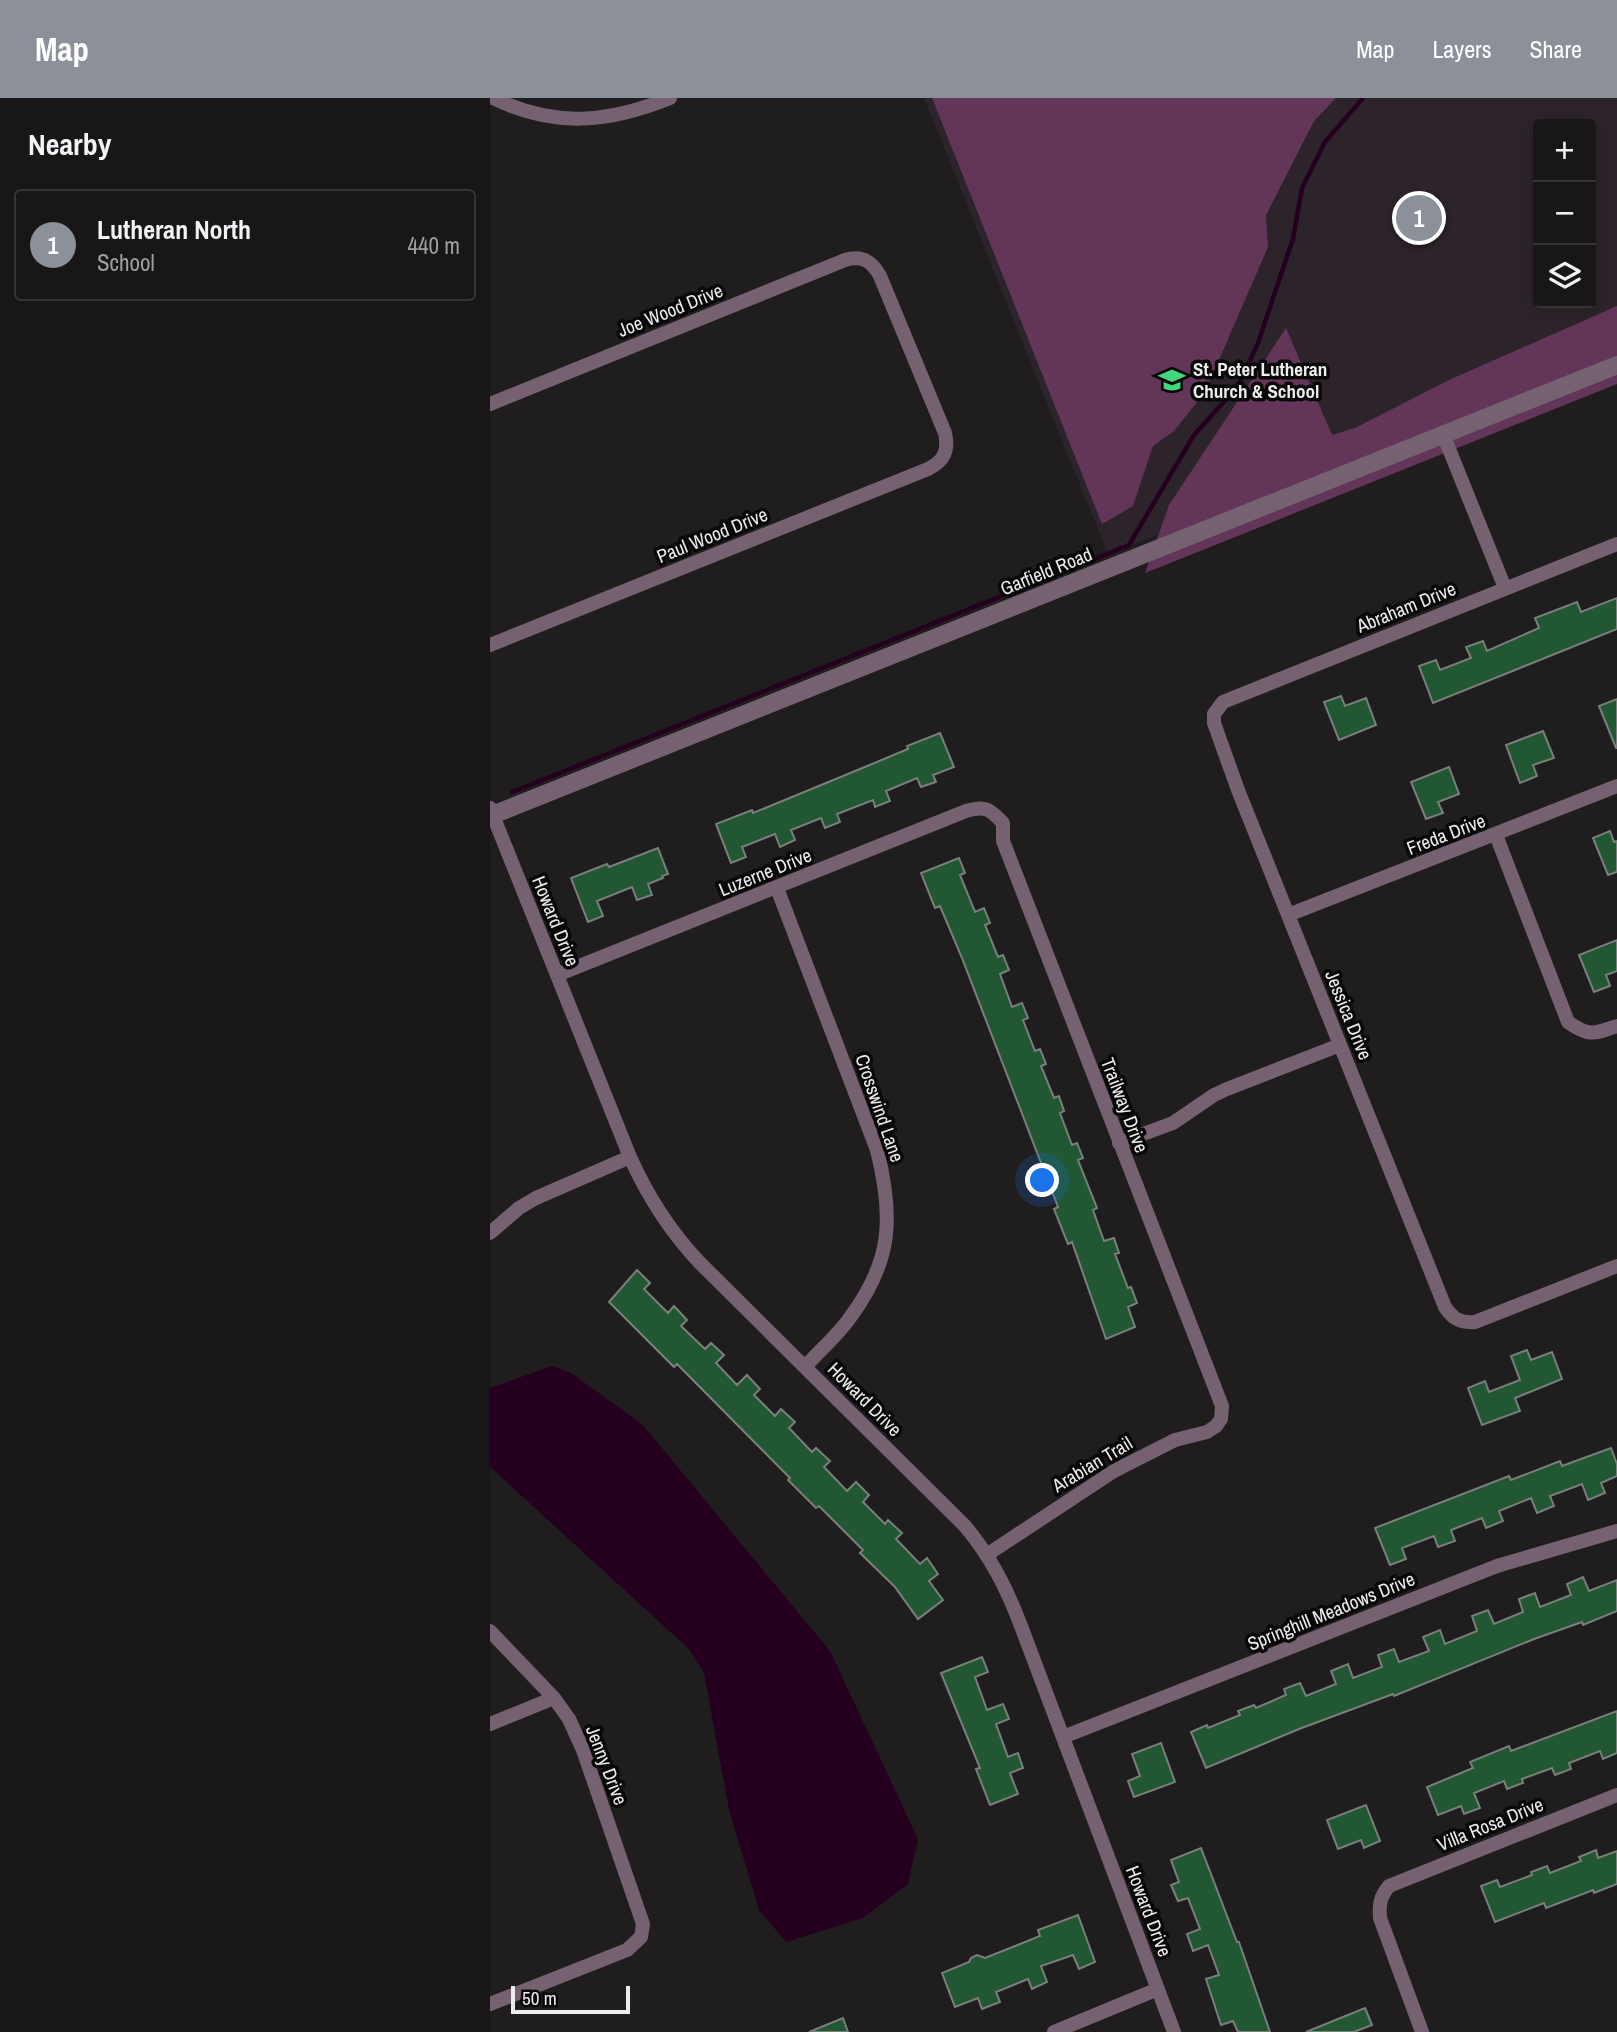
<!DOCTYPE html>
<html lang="en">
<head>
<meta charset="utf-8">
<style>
  :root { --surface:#181617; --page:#252324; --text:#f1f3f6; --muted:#9f9fa1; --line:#363536; --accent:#8c9099 }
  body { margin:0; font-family:"Archivo Narrow",sans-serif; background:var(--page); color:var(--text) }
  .controls { position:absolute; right:21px; top:21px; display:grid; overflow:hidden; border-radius:7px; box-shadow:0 4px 18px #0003 }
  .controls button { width:63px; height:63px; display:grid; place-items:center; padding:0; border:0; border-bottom:2px solid var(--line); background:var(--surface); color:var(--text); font:35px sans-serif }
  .scale { position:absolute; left:21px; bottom:18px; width:119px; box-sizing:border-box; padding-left:7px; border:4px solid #eeeced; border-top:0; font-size:19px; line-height:24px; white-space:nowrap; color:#eeeced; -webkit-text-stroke:5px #090809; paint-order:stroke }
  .you { position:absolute; left:553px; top:1083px; width:24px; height:24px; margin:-18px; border:5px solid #fff; border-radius:50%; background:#1a73e8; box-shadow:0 0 0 10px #1a73e833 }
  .badge { display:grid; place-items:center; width:46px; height:46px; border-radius:50%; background:var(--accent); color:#fff; font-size:23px; font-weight:700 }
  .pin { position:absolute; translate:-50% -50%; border:4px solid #fff; box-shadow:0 2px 7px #0006 }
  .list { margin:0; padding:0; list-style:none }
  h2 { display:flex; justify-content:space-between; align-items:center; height:91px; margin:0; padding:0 28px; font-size:30px }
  h2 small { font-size:23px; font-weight:400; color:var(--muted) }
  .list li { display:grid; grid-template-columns:46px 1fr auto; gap:21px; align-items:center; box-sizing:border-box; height:112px; margin:0 14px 14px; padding:0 14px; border:2px solid var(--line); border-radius:7px }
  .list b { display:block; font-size:26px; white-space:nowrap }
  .list p { margin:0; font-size:23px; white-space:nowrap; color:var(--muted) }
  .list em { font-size:23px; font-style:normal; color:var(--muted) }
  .icon { flex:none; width:38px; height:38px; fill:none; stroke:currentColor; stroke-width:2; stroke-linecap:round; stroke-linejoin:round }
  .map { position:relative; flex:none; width:1127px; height:1934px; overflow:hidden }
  header { display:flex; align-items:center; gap:42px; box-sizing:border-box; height:98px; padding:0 35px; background:var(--accent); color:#fff }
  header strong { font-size:33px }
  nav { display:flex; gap:38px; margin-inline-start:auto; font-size:24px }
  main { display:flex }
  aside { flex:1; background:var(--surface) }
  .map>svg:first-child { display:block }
  .built { fill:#2c242a; fill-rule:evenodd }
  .forest { fill:#633659 }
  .water { fill:#24001e }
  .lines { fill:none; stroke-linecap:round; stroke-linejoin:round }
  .stream { stroke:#24001e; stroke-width:4.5 }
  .building { fill:#225734; stroke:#7b7f7c; stroke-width:2 }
  .minor { stroke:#766171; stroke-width:14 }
  .tertiary { stroke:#766171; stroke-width:18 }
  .labels { text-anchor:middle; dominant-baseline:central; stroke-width:7; stroke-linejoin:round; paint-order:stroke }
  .street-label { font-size:19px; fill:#eeeced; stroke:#090809 }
  .poi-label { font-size:19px; font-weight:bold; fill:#eeeced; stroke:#090809; text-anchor:start }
</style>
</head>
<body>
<header>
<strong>Map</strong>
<nav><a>Map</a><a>Layers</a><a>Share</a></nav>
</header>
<main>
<aside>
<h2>Nearby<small></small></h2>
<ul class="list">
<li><span class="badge">1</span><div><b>Lutheran North</b><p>School</p></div><em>440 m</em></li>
</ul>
</aside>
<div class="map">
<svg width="1127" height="1934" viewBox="0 0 1127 1934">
  <rect width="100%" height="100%" fill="#201d1f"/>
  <!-- built -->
  <path class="built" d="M434,0H1127V247L849,367L618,456ZM1048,26H1101V205H1048Z"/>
  <!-- forest -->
  <path class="forest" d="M442,0H846L824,23L776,117L778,149L715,294L684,333L663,348L643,408L612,426Z
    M1127,208V286L655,475L679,407L796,230L842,337L865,330L959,282Z"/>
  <!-- water -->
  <path class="water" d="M62,1268L81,1275L152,1326L340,1553L428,1741L418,1786L373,1820L296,1844L269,1812L239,1712L214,1575L200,1552L0,1369V1290Z"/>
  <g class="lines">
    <!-- stream -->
    <path class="stream" d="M22,694L639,447L704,337L748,288L768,245L803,141L812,90L835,44L873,0"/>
  </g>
  <!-- building -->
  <path class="building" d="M1127,500V531L943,605L929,568L946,562L950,572L981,560L976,549L993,543L997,553L1049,530L1045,520L1087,504L1091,514Z
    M851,598L855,608L876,600L886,627L849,642L834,604Z
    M1127,601V650H1126L1109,608Z
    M1053,633L1064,660L1043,667L1047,678L1030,685L1016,647Z
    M450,635L464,669L443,677L446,684L431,689L427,680L396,693L400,703L385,709L383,702L347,716L350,724L335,730L331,720L301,732L305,742L290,749L285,736L252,749L256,759L241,765L226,726L262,712L263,715L370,671L418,651L417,648Z
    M959,669L969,696L948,704L953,715L936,721L921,684Z
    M1120,733L1124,744L1127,743V774L1118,777L1103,740Z
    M168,750L178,776L172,778L173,780L158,786L162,797L147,802L142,789L107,803L113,818L98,824L81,780L117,766L119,769Z
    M469,760L475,775L470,777L485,814L494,810L500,825L495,827L508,859L513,857L519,872L510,876L522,909L532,905L538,920L533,922L545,953L550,951L556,966L551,968L564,1000L569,998L574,1013L570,1015L582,1047L587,1045L593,1060L588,1062L607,1110L603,1112L614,1143L624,1140L629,1155L625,1156L638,1190L641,1189L647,1205L638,1209L645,1229L616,1241L582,1144L578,1146L564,1111L568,1109L472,860L450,808L445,810L431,775Z
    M1127,842V873L1116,877L1120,888L1104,894L1089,857Z
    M147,1172L160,1185L154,1191L178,1215L184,1208L197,1222L191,1228L215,1251L221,1245L234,1257L226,1265L247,1287L257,1277L270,1291L264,1297L285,1318L291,1311L305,1324L299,1330L322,1354L326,1350L340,1363L334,1369L357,1393L366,1384L379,1397L373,1404L395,1426L398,1422L412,1435L406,1441L430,1466L437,1460L448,1476L439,1483L453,1502L428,1521L405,1489L370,1455L373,1452L329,1408L326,1410L298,1382L300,1380L187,1266L184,1269L119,1204Z
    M1037,1252L1041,1262L1062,1254L1072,1281L1025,1300L1030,1313L992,1327L978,1290L995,1283L999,1294L1030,1282L1021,1258Z
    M1121,1350L1127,1366V1378L1111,1385L1115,1395L1098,1402L1092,1386L1060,1398L1064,1408L1047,1415L1041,1400L1009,1413L1013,1423L996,1430L992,1420L961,1432L965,1443L948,1449L944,1438L912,1450L916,1461L900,1467L885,1430L1019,1378L1021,1382L1070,1363L1072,1368Z
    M1093,1479L1099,1493L1127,1482V1513L1093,1527L1092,1524L1044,1541L904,1598L903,1596L809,1631L716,1670L701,1634L717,1627L718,1630L750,1617L748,1613L764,1607L766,1610L796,1597L794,1591L810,1585L816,1598L846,1586L841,1573L858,1566L863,1580L892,1569L888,1557L904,1551L909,1564L939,1553L933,1539L950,1532L955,1546L987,1533L982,1518L998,1512L1004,1526L1033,1514L1029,1501L1045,1495L1050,1509L1081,1497L1077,1486Z
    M492,1559L498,1574L485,1579L497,1612L513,1606L519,1621L506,1626L518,1659L528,1655L533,1670L520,1675L528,1696L500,1707L486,1671L490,1670L451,1575Z
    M1127,1613V1655L1113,1661L1110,1653L1079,1665L1081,1671L1065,1677L1062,1670L1032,1681L1033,1685L1017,1691L1014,1683L984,1695L990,1710L974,1716L971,1708L948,1717L937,1689L983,1670L980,1664L1019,1648L1021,1653Z
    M671,1645L685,1684L644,1699L638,1683L650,1678L642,1656Z
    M876,1707L890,1743L874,1750L871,1742L848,1751L837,1722Z
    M711,1750L747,1844H749L780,1934H748L743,1923L731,1927L716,1881L729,1877L718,1847L703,1853L697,1836L710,1831L698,1800L688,1803L681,1787L689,1784L681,1762Z
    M1106,1752L1108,1760L1127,1753V1786L1104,1795L1103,1792L1056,1810L1054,1805L1005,1824L991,1788L1007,1782L1010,1789L1042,1777L1041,1774L1057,1768L1060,1775L1091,1763L1089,1759Z
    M588,1817L605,1864L589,1871L583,1857L551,1868L557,1884L542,1891L538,1881L506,1894L510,1904L492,1911L488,1900L465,1909L452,1875L479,1864L481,1860L487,1857L495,1860L550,1838L548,1832Z
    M875,1910L882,1927L864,1934H816Z
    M353,1920L358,1934H319Z"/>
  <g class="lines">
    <!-- minor -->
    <path class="minor" d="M3,0C65,30 118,25 180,0
      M0,306L355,162C372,157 382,163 390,178L455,335C459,353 454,363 438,371L0,547
      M953,336L1015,490
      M1127,446L733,604L724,616V625L748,692L955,1209C963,1221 970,1225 985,1224L1127,1168
      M0,710L140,1059C158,1099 179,1132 209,1164L475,1428C501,1459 517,1491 531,1528L684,1934
      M1006,737L1078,924C1099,939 1104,936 1127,928
      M287,790L387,1052C404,1120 402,1164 359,1221C347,1238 329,1253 315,1269
      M798,817L1127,688
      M67,877L476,713C495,707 500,711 513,725V743L732,1308L731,1321L726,1328L717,1334L685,1342L624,1373L498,1456
      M629,1045L683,1025L724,997L737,991L850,947
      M0,1135L29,1110L46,1100L140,1059
      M0,1533L64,1600L79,1621L93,1652L153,1826L151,1839L137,1852L0,1906
      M0,1626L64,1600
      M573,1639L1007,1468L1127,1433
      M564,1934L668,1891
      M932,1934L890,1820C889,1806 890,1799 899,1788L1127,1697"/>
    <!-- tertiary -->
    <path class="tertiary" d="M0,718L1127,267"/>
  </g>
  <!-- icons -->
  <defs>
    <g id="school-bare" transform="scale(2.1)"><path d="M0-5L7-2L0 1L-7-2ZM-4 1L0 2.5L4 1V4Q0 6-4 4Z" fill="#41d77c" stroke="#090809" stroke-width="2.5" paint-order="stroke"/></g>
  </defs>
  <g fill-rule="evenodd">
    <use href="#school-bare" x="682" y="282"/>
  </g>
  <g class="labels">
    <!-- street labels -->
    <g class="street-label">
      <text transform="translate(180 212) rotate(-22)">Joe Wood Drive</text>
      <text transform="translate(222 437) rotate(-22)">Paul Wood Drive</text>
      <text transform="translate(556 473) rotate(-22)">Garfield Road</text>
      <text transform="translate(916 509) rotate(-22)">Abraham Drive</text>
      <text transform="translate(956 736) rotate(-21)">Freda Drive</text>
      <text transform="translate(275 774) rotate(-22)">Luzerne Drive</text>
      <text transform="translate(66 823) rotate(68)">Howard Drive</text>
      <text transform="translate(859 917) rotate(68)">Jessica Drive</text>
      <text transform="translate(635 1007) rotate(69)">Trailway Drive</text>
      <text transform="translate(390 1010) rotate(71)">Crosswind Lane</text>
      <text transform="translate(375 1301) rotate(45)">Howard Drive</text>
      <text transform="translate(602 1366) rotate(-31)">Arabian Trail</text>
      <text transform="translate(841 1513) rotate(-22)">Springhill Meadows Drive</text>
      <text transform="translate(117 1667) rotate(69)">Jenny Drive</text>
      <text transform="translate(1000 1726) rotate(-22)">Villa Rosa Drive</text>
      <text transform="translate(659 1813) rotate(69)">Howard Drive</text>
    </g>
    <!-- poi labels -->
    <g class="poi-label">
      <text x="703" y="271">St. Peter Lutheran<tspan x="703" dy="22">Church &amp; School</tspan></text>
    </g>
  </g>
</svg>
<div class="controls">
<button>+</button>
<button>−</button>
<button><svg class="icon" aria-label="layers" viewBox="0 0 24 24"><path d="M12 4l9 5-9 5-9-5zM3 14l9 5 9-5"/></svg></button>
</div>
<div class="scale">50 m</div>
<div class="you"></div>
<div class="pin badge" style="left:929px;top:120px">1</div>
</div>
</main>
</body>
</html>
